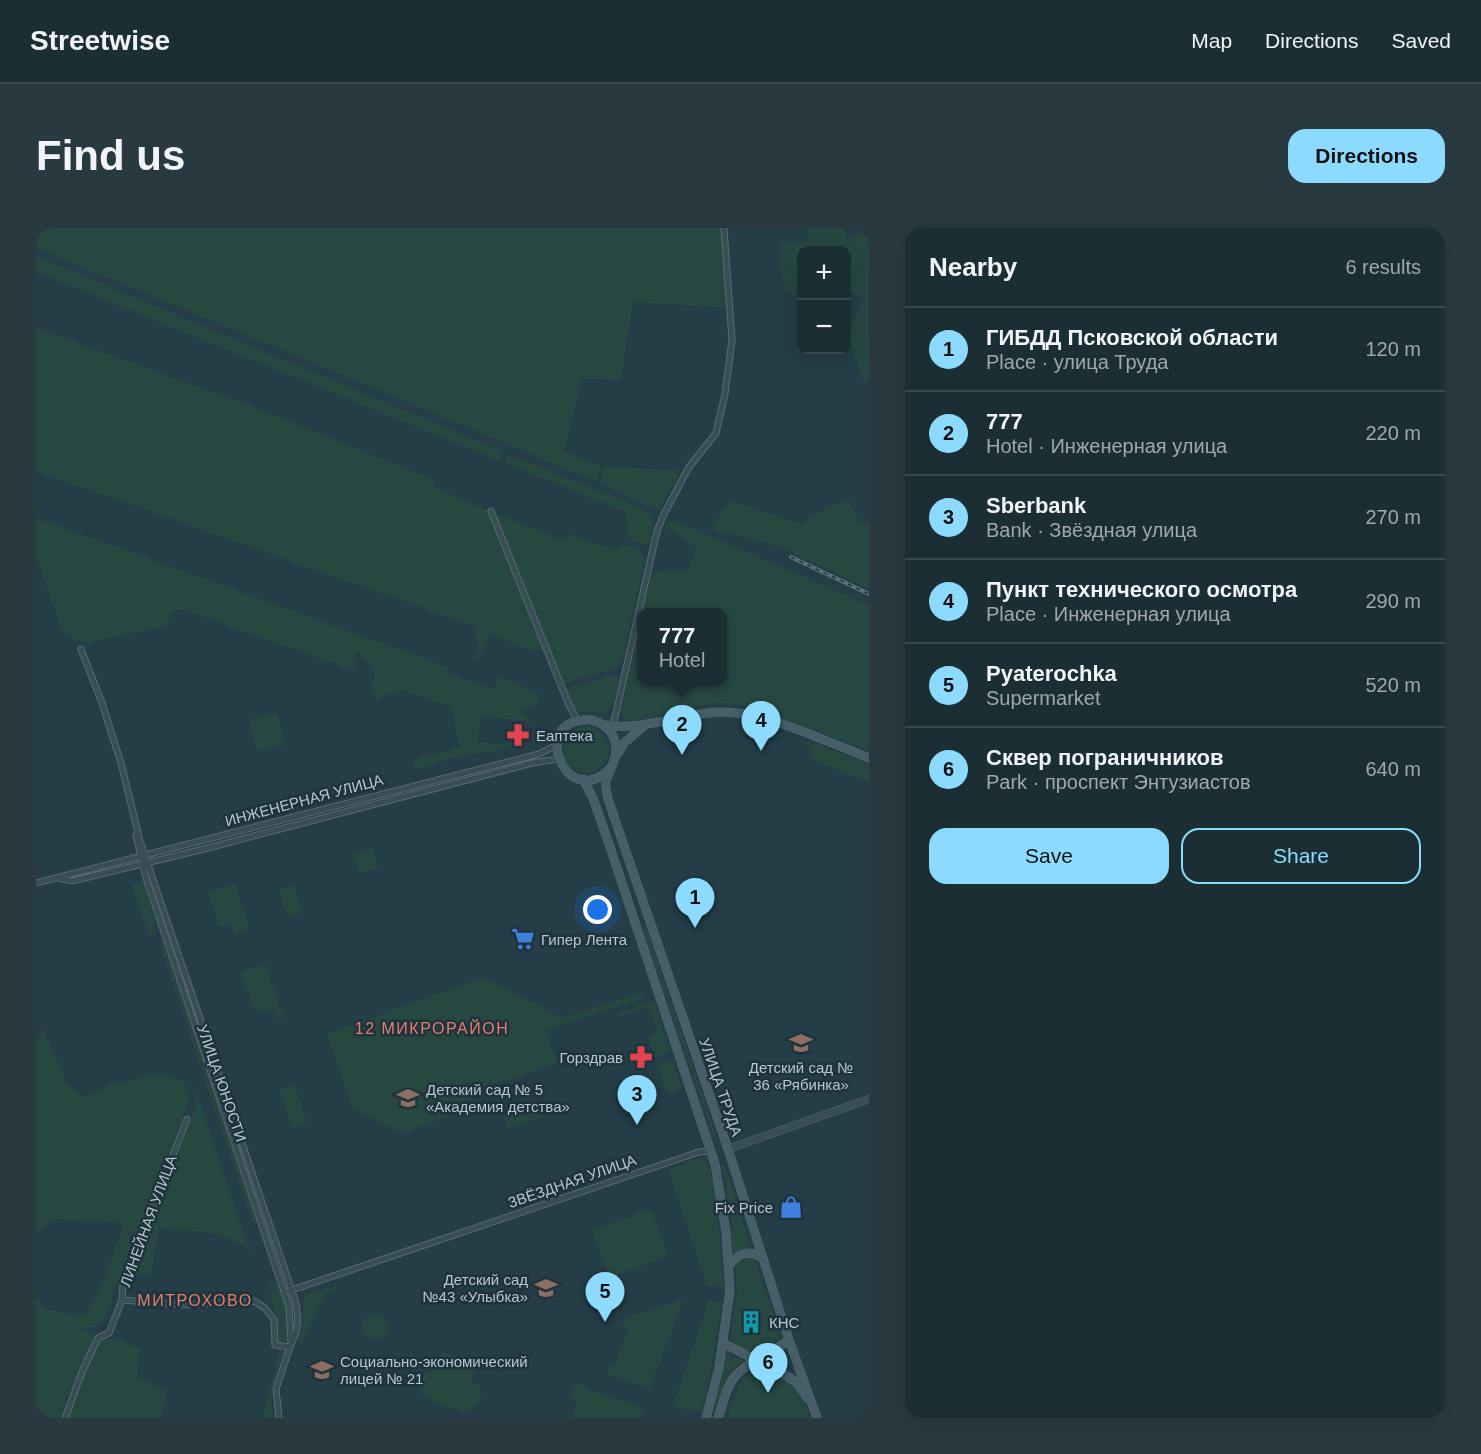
<!DOCTYPE html>
<html lang="en">
<head>
<meta charset="utf-8">
<style>
  :root { --surface:#1b2e34; --page:#283a40; --text:#f1f3f6; --muted:#a0a8ac; --line:#394a4f; --accent:#8cdbff }
  body { margin:0; font-family:Helvetica,sans-serif; background:var(--page); color:var(--text) }
  .controls { position:absolute; right:18px; top:18px; display:grid; overflow:hidden; border-radius:12px; box-shadow:0 6px 24px #0002 }
  .controls button { width:54px; height:54px; display:grid; place-items:center; padding:0; border:0; border-bottom:2px solid var(--line); background:var(--surface); color:var(--text); font:30px sans-serif }
  .you { position:absolute; left:562px; top:682px; width:21px; height:21px; margin:-15px; border:4px solid #fff; border-radius:50%; background:#1a73e8; box-shadow:0 0 0 9px #1a73e833 }
  .badge { display:grid; place-items:center; width:39px; height:39px; border-radius:50%; background:var(--accent); color:#111; font-size:20px; font-weight:700 }
  .pin { position:absolute; translate:-50% -50px; filter:drop-shadow(0 2px 3px #0008) }
  .pin::after { content:''; position:absolute; top:32px; width:21px; height:18px; background:inherit; clip-path:polygon(0 0,100% 0,50% 100%) }
  .popup { position:absolute; left:601px; top:380px; width:90px; height:78px; box-sizing:border-box; display:grid; place-content:center; border-radius:12px; background:var(--surface); filter:drop-shadow(0 2px 4px #0005); font-size:20px; white-space:nowrap; color:var(--muted) }
  .popup b { font-size:22px; color:var(--text) }
  .popup::after { content:''; position:absolute; left:50%; top:100%; margin-left:-12px; border:12px solid transparent; border-top-color:var(--surface) }
  .list { margin:0; padding:0; list-style:none }
  h2 { display:flex; justify-content:space-between; align-items:center; height:78px; margin:0; padding:0 24px; font-size:26px }
  h2 small { font-size:20px; font-weight:400; color:var(--muted) }
  .list li { display:grid; grid-template-columns:39px 1fr auto; gap:18px; align-items:center; box-sizing:border-box; height:84px; padding:0 24px; border-top:2px solid var(--line) }
  .list b { display:block; font-size:22px; white-space:nowrap }
  .list p { margin:0; font-size:20px; white-space:nowrap; color:var(--muted) }
  .list em { font-size:20px; font-style:normal; color:var(--muted) }
  .actions { display:flex; gap:12px; padding:18px 24px }
  .actions a { flex:1; padding:14px 0; border:2px solid var(--accent); border-radius:18px; text-align:center; font-size:21px; color:var(--accent) }
  .actions .main { background:var(--accent); color:#111 }
  .map { position:relative; flex:none; width:833px; height:1190px; overflow:hidden; border-radius:18px }
  header { display:flex; align-items:center; gap:36px; box-sizing:border-box; height:84px; padding:0 30px; background:var(--surface); border-bottom:2px solid var(--line) }
  header strong { font-size:28px }
  nav { display:flex; gap:33px; margin-inline-start:auto; font-size:21px }
  .intro { display:flex; align-items:center; justify-content:space-between; box-sizing:border-box; height:144px; padding:0 36px }
  h1 { margin:0; font-size:42px }
  .button { padding:15px 27px; border-radius:18px; background:var(--accent); color:#111; font-size:21px; font-weight:700 }
  main { display:flex; gap:36px; padding:0 36px }
  aside { flex:1; background:var(--surface); border-radius:18px; box-shadow:0 6px 24px #0002 }
  .map>svg:first-child { display:block }
  .green { fill:#274741 }
  .lines { fill:none; stroke-linecap:round; stroke-linejoin:round }
  .minor-casing { stroke:#586b73; stroke-width:7 }
  .tertiary-casing { stroke:#586b73; stroke-width:8 }
  .secondary-casing { stroke:#586b73; stroke-width:9 }
  .minor { stroke:#394d55; stroke-width:5 }
  .tertiary { stroke:#394d55; stroke-width:7 }
  .secondary { stroke:#475e69; stroke-width:8 }
  .rail-casing { stroke:#5b737d; stroke-width:4 }
  .rail { stroke:#1e333b; stroke-width:1.5; stroke-dasharray:4.5; stroke-linecap:butt }
  .labels { text-anchor:middle; dominant-baseline:central; stroke-width:5; stroke-linejoin:round; paint-order:stroke }
  .poi-label { font-size:15px; fill:#b7c7cf; stroke:#1e333b; text-anchor:start }
  .street-label { font-size:15px; fill:#b7c7cf; stroke:#1e333b }
  .neighbourhood-label { font-size:16px; letter-spacing:1.5px; fill:#e47f6f; stroke:#1e333b }
</style>
</head>
<body>
<header>
<strong>Streetwise</strong>
<nav><a>Map</a><a>Directions</a><a>Saved</a></nav>
</header>
<div class="intro"><h1>Find us</h1><a class="button">Directions</a></div>
<main>
<div class="map">
<svg width="833" height="1190" viewBox="0 0 833 1190">
  <rect width="100%" height="100%" fill="#243d46"/>
  <!-- green -->
  <path class="green" d="M0,0H686L692,80L597,74L585,152L546,151L528,223L565,238L560,254L369,173L0,20Z
    M773,0H807L811,12L833,2V153L828,155L811,107L827,73L813,59L811,60L810,22H766L765,65L756,67C742,50 744,36 745,15L771,14Z
    M0,28L466,223L464,233L0,44Z
    M0,100L226,182L398,252V260L529,313L535,306L580,323L587,316L603,321L609,331L587,430L581,439L528,456L515,424L501,422L500,424L455,406L443,431L439,430L442,420L438,398L0,243Z
    M472,226L595,276L613,286L618,294L614,313L610,317L592,310L590,284L469,235Z
    M567,239L645,242L623,283L564,256Z
    M813,271L824,295L833,294V361L744,319L674,300L694,273L765,296L776,287Z
    M0,290L390,431L413,440L411,446L458,461L464,448L504,467L500,477L486,483L495,492L508,495L445,488L442,514L463,516L481,514L484,517L454,524L437,525L378,541L377,532L424,520L415,479L367,462L339,471L334,454L339,450L335,436L320,422L319,443L146,381L139,383L129,398L46,416L26,403L0,327Z
    M635,291L833,377V522L716,479L685,475L644,481L609,491L596,493L587,489L585,485L605,388L606,454H686V384H606L616,345L652,341L661,320L629,299Z
    M579,447L583,450L578,475L569,486L542,482L535,476L530,460Z
    M241,485L249,517L221,524L213,492Z
    M527 522a23 23 0 1 1 46 0a23 23 0 1 1-46 0Z
    M773,513L833,536V554L772,530L776,519L768,516Z
    M336,620L343,639L323,646L317,627Z
    M107,653L120,695L114,711L96,657Z
    M199,655L214,701L199,707L195,695L184,699L172,665Z
    M257,657L267,684L252,689L242,662Z
    M608,700L611,701L681,909L679,910L677,908L607,702Z
    M125,713L129,714L221,991L220,995L216,993L123,715Z
    M229,735L247,789L246,792H243L238,781L227,784L217,779L205,744Z
    M448,749L526,790L604,765L610,769L510,802L521,835L443,861L429,862L435,881L364,906L316,879L291,806Z
    M614,774L619,777L634,823L619,830L612,809L621,804L613,779L581,789L580,786Z
    M7,799L31,857L49,869L70,859L119,845L143,851L150,858L153,873L79,1061L72,1084L60,1099L46,1100L59,1107L29,1175L25,1190H0V1069L12,1082L49,1088L69,1049L88,995L18,991L0,1004V815Z
    M632,832L638,835L646,860L631,865L622,836Z
    M258,856L271,894L257,900L243,862Z
    M159,860L211,1016L224,1025L178,1005L123,1000L115,1048H92L160,880Z
    M505,877L509,888L472,901L468,889Z
    M663,930L669,932L673,938L680,961L688,1059L671,1058L632,941Z
    M685,938H689L715,1017L696,1026L695,988Z
    M615,981L632,1028L573,1050L556,1002Z
    M708,1029H718L746,1107C733,1125 706,1130 694,1109L701,1065L699,1036Z
    M242,1053L252,1085V1111L251,1114H242L240,1091L234,1065L237,1064L234,1055Z
    M301,1058V1061L290,1065L265,1117L262,1116L268,1071L273,1066Z
    M647,1072L614,1161L570,1145L574,1137L578,1139L592,1101L585,1100L590,1089Z
    M673,1072L686,1074L674,1148L665,1185L637,1178Z
    M326 1099a13 13 0 1 1 26 0a13 13 0 1 1-26 0Z
    M69,1111H79L104,1120L101,1148L132,1164L124,1190H31L44,1156L63,1114Z
    M244,1121L248,1125L235,1162L237,1190H226Z
    M691,1123L697,1129L708,1132L696,1142L677,1190H674L687,1147Z
    M406,1124L441,1136L435,1153L420,1148C426,1151 436,1152 441,1157C452,1167 441,1184 428,1183C421,1182 394,1173 389,1169C375,1157 389,1141 403,1142L400,1141Z
    M725,1143C754,1147 766,1164 774,1190H691L705,1151L709,1147Z
    M541,1154L549,1157L550,1161L607,1180L603,1190H536L542,1173L534,1170Z"/>
  <g class="lines">
    <!-- minor casing -->
    <g class="minor-casing">
      <path id="minor" d="M455,283L533,477L542,493
        M45,421L66,475L85,535L104,613L259,1072C263,1088 263,1101 255,1116
        M577,498L621,303L628,286L653,239L680,205L689,166L696,112L688,0
        M100,607L110,650L253,1079L255,1116L240,1161L243,1190
        M22,650L36,653L172,620L496,535L522,531
        M0,655L503,526L521,517
        M253,1063L663,924L675,923
        M86,1072L149,1077L218,1073L229,1080L238,1092L239,1117L254,1119
        M29,1190L46,1144L62,1110L73,1105L86,1072L87,1055L151,891"/>
    </g>
    <!-- tertiary casing -->
    <g class="tertiary-casing">
      <path id="tertiary" d="M692,921L833,871"/>
    </g>
    <!-- secondary casing -->
    <g class="secondary-casing">
      <path id="secondary" d="M568,497C608,503 643,486 683,484C727,482 791,514 833,530
        M581,527L589,514L607,499
        M576,538C534,587 493,497 547,492C564,490 581,504 580,522C580,533 573,543 570,553C569,559 571,565 572,571L692,921L753,1112L781,1190
        M547,551L557,570L577,628L679,936L690,1004L694,1062L683,1140L670,1190
        M693,1038C701,1025 714,1021 726,1030
        M687,1115L751,1148L760,1154L772,1171
        M682,1190C686,1180 688,1168 693,1158C703,1135 735,1127 753,1112"/>
    </g>
    <!-- minor -->
    <use href="#minor" class="minor"/>
    <!-- tertiary -->
    <use href="#tertiary" class="tertiary"/>
    <!-- secondary -->
    <use href="#secondary" class="secondary"/>
    <!-- rail casing -->
    <g class="rail-casing">
      <path id="rail" d="M755,329L833,366"/>
    </g>
    <!-- rail -->
    <use href="#rail" class="rail"/>
  </g>
  <!-- icons -->
  <defs>
    <g id="pharmacy-bare" transform="scale(1.8)"><path d="M-2-6h4v4h4v4h-4v4h-4v-4h-4v-4h4Z" fill="#e0444e" stroke="#1e333b" stroke-width="2.5" paint-order="stroke"/></g>
    <g id="supermarket-bare" transform="scale(1.8)"><path d="M-6-5.5h2.5l.6 2H6L4.5 2H-2.5L-4.4-4H-6ZM-1.5 3.2a1.3 1.3 0 1 0 .1 0ZM3 3.2a1.3 1.3 0 1 0 .1 0Z" fill="#3f7fe0" stroke="#1e333b" stroke-width="2.5" paint-order="stroke"/></g>
    <g id="school-bare" transform="scale(1.8)"><path d="M0-5L7-2L0 1L-7-2ZM-4 1L0 2.5L4 1V4Q0 6-4 4Z" fill="#8d6e63" stroke="#1e333b" stroke-width="2.5" paint-order="stroke"/></g>
    <g id="shop-bare" transform="scale(1.8)"><path d="M-5-2.5h2.3a2.7 3.5 0 0 1 5.4 0H5L5.5 6h-11ZM-1.5-2.5h3a1.5 2.3 0 0 0-3 0Z" fill="#3f7fe0" stroke="#1e333b" stroke-width="2.5" paint-order="stroke"/></g>
    <g id="building-bare" transform="scale(1.8)"><path d="M-4-6H4V6H1V3H-1V6H-4ZM-2.5-4.3h1.7v1.8h-1.7ZM.8-4.3h1.7v1.8H.8ZM-2.5-1h1.7V.8h-1.7ZM.8-1h1.7V.8H.8Z" fill="#0f9aa8" stroke="#1e333b" stroke-width="2.5" paint-order="stroke"/></g>
  </defs>
  <g fill-rule="evenodd">
    <use href="#pharmacy-bare" x="482" y="507"/>
    <use href="#supermarket-bare" x="487" y="711"/>
    <use href="#school-bare" x="765" y="815"/>
    <use href="#pharmacy-bare" x="605" y="829"/>
    <use href="#school-bare" x="372" y="870"/>
    <use href="#shop-bare" x="755" y="979"/>
    <use href="#school-bare" x="510" y="1060"/>
    <use href="#building-bare" x="715" y="1094"/>
    <use href="#school-bare" x="286" y="1142"/>
  </g>
  <g class="labels">
    <!-- poi labels -->
    <g class="poi-label">
      <text x="500" y="507">Еаптека</text>
      <text x="505" y="711">Гипер Лента</text>
      <text x="587" y="829" text-anchor="end">Горздрав</text>
      <text x="765" y="839" text-anchor="middle">Детский сад №<tspan x="765" dy="17">36 «Рябинка»</tspan></text>
      <text x="390" y="861">Детский сад № 5<tspan x="390" dy="17">«Академия детства»</tspan></text>
      <text x="737" y="979" text-anchor="end">Fix Price</text>
      <text x="492" y="1051" text-anchor="end">Детский сад<tspan x="492" dy="17">№43 «Улыбка»</tspan></text>
      <text x="733" y="1094">КНС</text>
      <text x="304" y="1133">Социально-экономический<tspan x="304" dy="17">лицей № 21</tspan></text>
    </g>
    <!-- street labels -->
    <g class="street-label">
      <text transform="translate(268 572) rotate(-15)">ИНЖЕНЕРНАЯ УЛИЦА</text>
      <text transform="translate(186 855) rotate(71)">УЛИЦА ЮНОСТИ</text>
      <text transform="translate(685 859) rotate(71)">УЛИЦА ТРУДА</text>
      <text transform="translate(536 953) rotate(-19)">ЗВЁЗДНАЯ УЛИЦА</text>
      <text transform="translate(112 993) rotate(-70)">ЛИНЕЙНАЯ УЛИЦА</text>
    </g>
    <!-- neighbourhood labels -->
    <g class="neighbourhood-label">
      <text x="396" y="800">12 МИКРОРАЙОН</text>
      <text x="159" y="1072">МИТРОХОВО</text>
    </g>
  </g>
</svg>
<div class="controls">
<button>+</button>
<button>−</button>
</div>
<div class="you"></div>
<div class="pin badge" style="left:659px;top:700px">1</div>
<div class="pin badge" style="left:646px;top:527px">2</div>
<div class="popup"><b>777</b>Hotel</div>
<div class="pin badge" style="left:601px;top:897px">3</div>
<div class="pin badge" style="left:725px;top:523px">4</div>
<div class="pin badge" style="left:569px;top:1094px">5</div>
<div class="pin badge" style="left:732px;top:1165px">6</div>
</div>
<aside>
<h2>Nearby<small>6 results</small></h2>
<ul class="list">
<li><span class="badge">1</span><div><b>ГИБДД Псковской области</b><p>Place · улица Труда</p></div><em>120 m</em></li>
<li><span class="badge">2</span><div><b>777</b><p>Hotel · Инженерная улица</p></div><em>220 m</em></li>
<li><span class="badge">3</span><div><b>Sberbank</b><p>Bank · Звёздная улица</p></div><em>270 m</em></li>
<li><span class="badge">4</span><div><b>Пункт технического осмотра</b><p>Place · Инженерная улица</p></div><em>290 m</em></li>
<li><span class="badge">5</span><div><b>Pyaterochka</b><p>Supermarket</p></div><em>520 m</em></li>
<li><span class="badge">6</span><div><b>Сквер пограничников</b><p>Park · проспект Энтузиастов</p></div><em>640 m</em></li>
</ul>
<div class="actions"><a class="main">Save</a><a>Share</a></div>
</aside>
</main>
</body>
</html>
